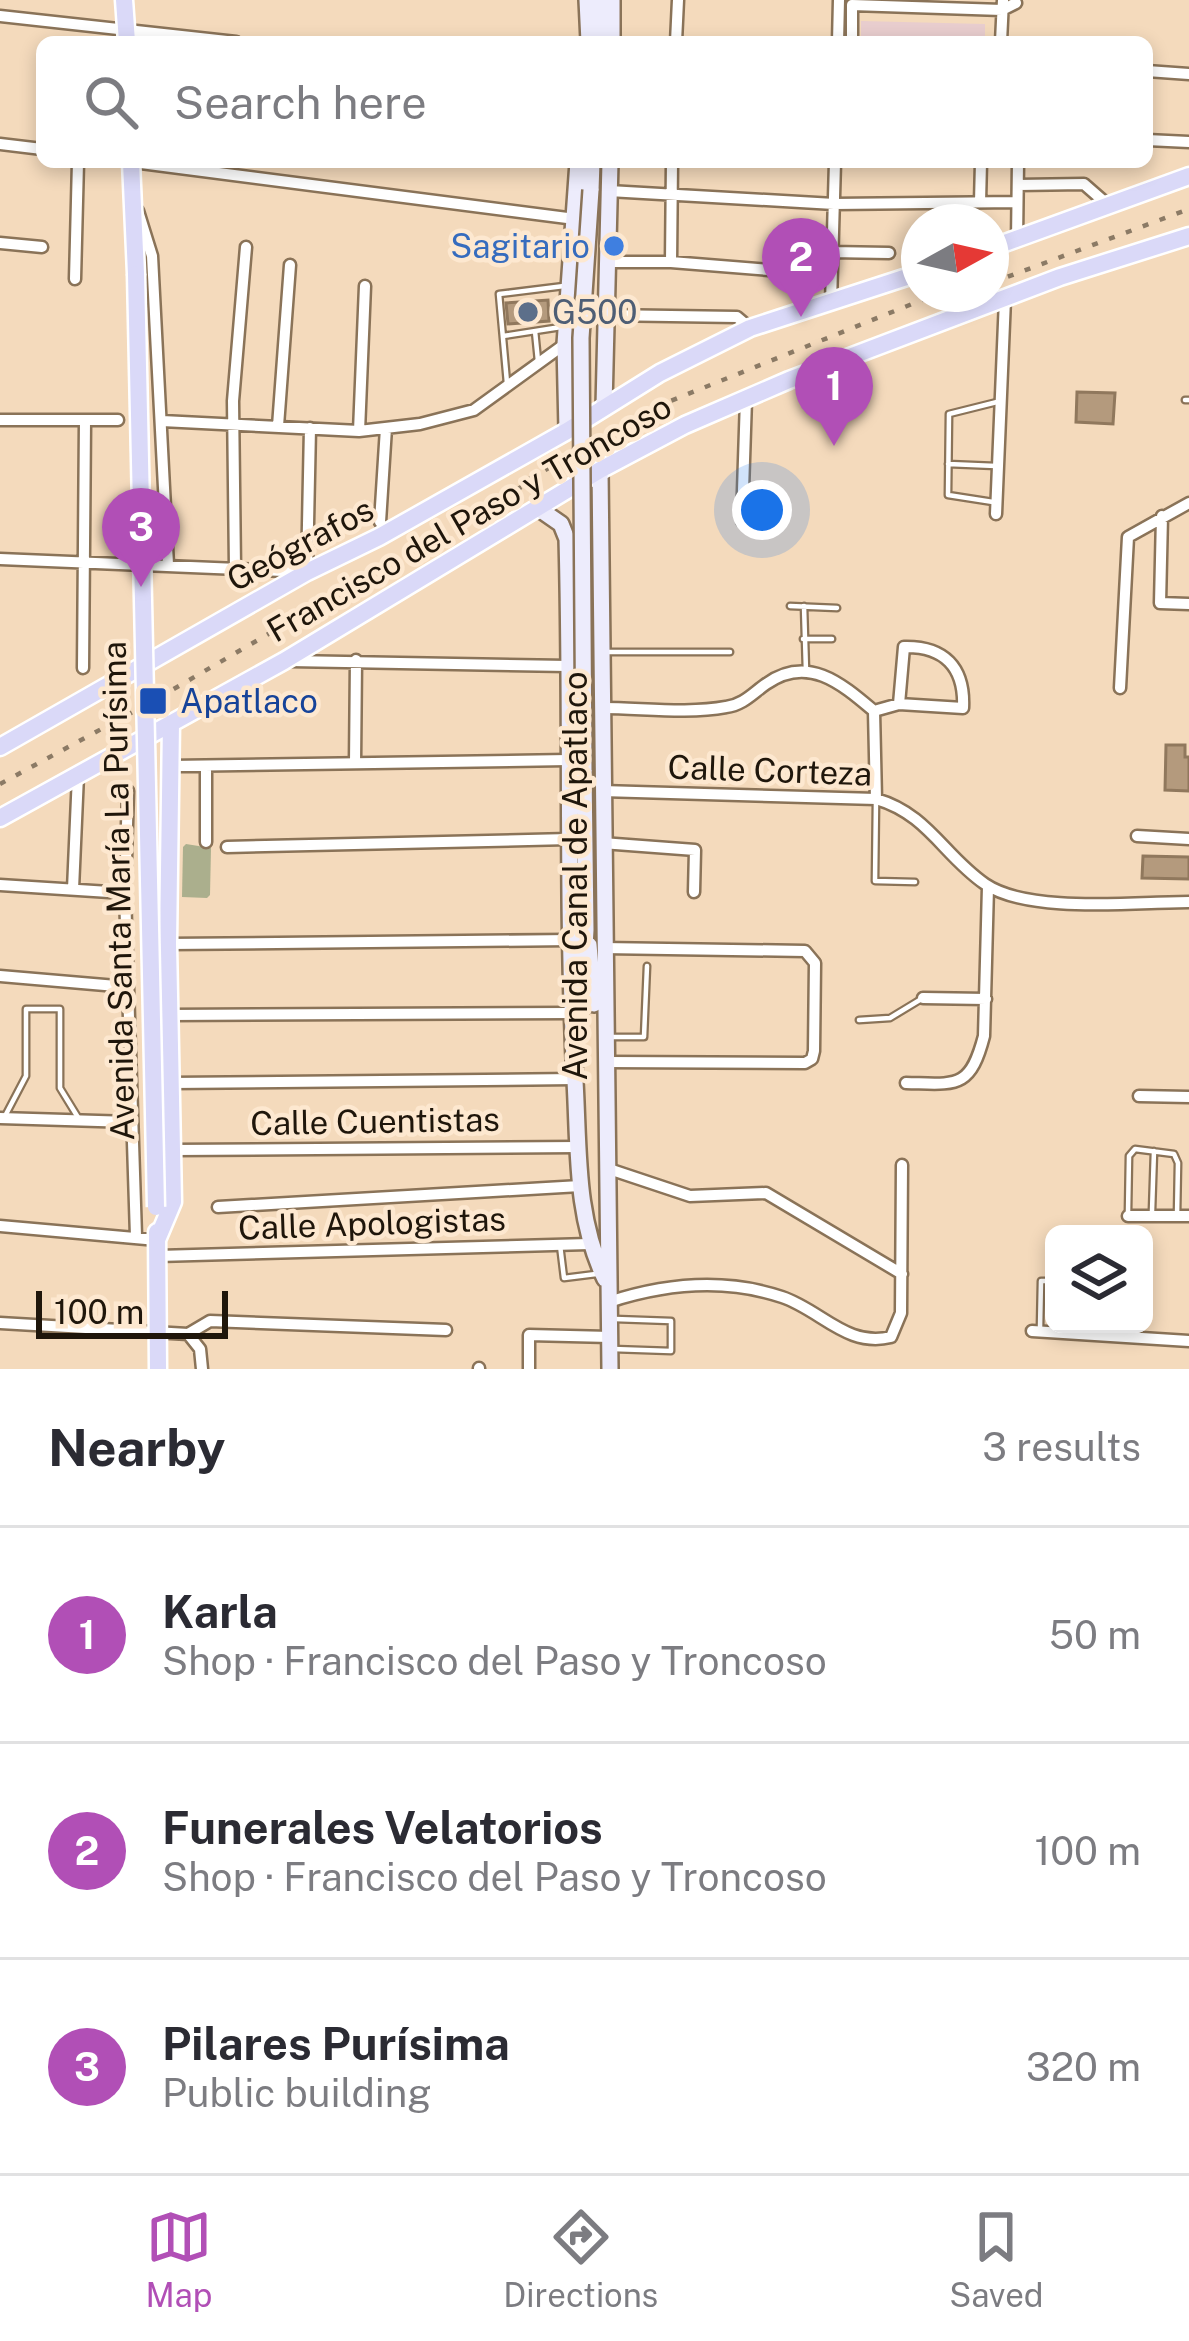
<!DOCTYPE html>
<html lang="en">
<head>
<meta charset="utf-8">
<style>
  :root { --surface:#fff; --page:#f7f7f7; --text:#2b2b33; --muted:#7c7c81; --line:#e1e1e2; --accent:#b14fb6 }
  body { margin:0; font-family:"Public Sans",sans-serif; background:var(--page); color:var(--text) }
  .controls { position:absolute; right:36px; bottom:36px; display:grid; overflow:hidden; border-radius:18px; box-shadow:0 6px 18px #0003 }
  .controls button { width:108px; height:108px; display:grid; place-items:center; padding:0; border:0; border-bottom:3px solid var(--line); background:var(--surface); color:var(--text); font:60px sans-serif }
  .compass { position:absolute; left:901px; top:204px; width:108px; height:108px; border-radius:50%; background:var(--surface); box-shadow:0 6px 18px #0003; rotate:82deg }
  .scale { position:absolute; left:36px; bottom:30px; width:192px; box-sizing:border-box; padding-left:12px; border:6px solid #1f160b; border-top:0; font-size:33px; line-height:42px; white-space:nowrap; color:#1f160b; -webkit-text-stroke:9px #fde8d0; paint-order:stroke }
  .you { position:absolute; left:762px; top:510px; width:42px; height:42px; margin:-30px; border:9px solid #fff; border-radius:50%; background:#1a73e8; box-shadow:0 0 0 18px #1a73e833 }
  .badge { display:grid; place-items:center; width:78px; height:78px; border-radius:50%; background:var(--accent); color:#fff; font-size:39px; font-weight:700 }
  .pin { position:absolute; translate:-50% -99px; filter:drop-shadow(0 3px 6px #0008) }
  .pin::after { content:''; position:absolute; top:63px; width:42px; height:36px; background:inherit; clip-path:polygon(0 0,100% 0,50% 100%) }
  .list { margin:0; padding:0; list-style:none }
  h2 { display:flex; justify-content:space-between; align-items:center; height:156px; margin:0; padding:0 48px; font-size:51px }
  h2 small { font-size:39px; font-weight:400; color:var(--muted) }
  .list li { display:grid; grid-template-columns:78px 1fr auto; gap:36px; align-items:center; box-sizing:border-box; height:216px; padding:0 48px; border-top:3px solid var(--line) }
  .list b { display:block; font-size:45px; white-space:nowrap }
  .list p { margin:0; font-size:39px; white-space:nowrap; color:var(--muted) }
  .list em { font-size:39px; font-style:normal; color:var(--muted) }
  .icon { flex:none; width:66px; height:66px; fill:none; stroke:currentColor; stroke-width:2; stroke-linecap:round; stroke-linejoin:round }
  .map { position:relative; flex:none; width:1189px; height:1369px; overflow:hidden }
  .search { position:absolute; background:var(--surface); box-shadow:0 6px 18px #0003; left:36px; right:36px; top:36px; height:132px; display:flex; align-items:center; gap:30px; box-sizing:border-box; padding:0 42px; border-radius:18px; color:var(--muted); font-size:45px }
  .sheet { height:804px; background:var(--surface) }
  nav { display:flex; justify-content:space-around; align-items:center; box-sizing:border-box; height:168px; border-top:3px solid var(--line); background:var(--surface); font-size:33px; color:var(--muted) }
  nav a { display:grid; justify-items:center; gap:6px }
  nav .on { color:var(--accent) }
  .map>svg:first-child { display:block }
  .education { fill:#e8cdce }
  .green { fill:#abaf8d }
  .building { fill:#b49a7d; stroke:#90785d; stroke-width:3 }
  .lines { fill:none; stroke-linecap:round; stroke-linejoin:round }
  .lane-casing { stroke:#8a7358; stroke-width:9 }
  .street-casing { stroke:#8a7358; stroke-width:15 }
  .secondary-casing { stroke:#8a7358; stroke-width:20 }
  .primary-casing { stroke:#fff; stroke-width:21 }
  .lane { stroke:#fff; stroke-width:4.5 }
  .street { stroke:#fff; stroke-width:10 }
  .secondary { stroke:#edecfc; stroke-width:15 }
  .primary { stroke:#dad9f8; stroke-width:16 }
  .rail { stroke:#8b7a65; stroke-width:4.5; stroke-dasharray:6 12; stroke-linecap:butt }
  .secondary-bridge-casing { stroke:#8a7358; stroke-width:20; stroke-linecap:butt }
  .primary-bridge-casing { stroke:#fff; stroke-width:21; stroke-linecap:butt }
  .secondary-bridge { stroke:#edecfc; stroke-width:15 }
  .primary-bridge { stroke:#dad9f8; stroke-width:16 }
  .shop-dot { fill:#3f7fe0; stroke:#fde8d0; stroke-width:4.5 }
  .service-dot { fill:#5c6f8a; stroke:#fde8d0; stroke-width:4.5 }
  .transit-dot { fill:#1a4fb4; stroke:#fde8d0; stroke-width:4.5 }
  .labels { text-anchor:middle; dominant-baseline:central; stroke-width:9; stroke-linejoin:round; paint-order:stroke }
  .shop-label { font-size:33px; fill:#366cbe; stroke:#fde8d0; text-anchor:end }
  .service-label { font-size:33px; fill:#4e5e75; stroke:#fde8d0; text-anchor:start }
  .street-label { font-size:33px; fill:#1f160b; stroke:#fde8d0 }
  .transit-label { font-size:33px; fill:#164399; stroke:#fde8d0; text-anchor:start }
</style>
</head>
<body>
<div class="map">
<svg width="1189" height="1369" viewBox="0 0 1189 1369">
  <rect width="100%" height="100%" fill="#f4dabc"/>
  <!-- education -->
  <path class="education" d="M861,21L985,24V42H861Z"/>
  <!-- green -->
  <path class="green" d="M186,844L211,848L210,895L207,898L182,897L183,847Z"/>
  <!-- building -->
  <path class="building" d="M548,300L549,321L508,324L506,303Z
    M1077,392L1115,393L1113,424L1076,422Z
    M1166,745H1185V757H1189V791L1165,790Z
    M1143,856L1189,857V879L1142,878Z"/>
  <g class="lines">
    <!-- lane casing -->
    <g class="lane-casing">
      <path id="lane" d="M535,331L538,361
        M503,336L561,327
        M507,383L499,294L564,286
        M1185,400H1189
        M948,464L996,466
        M993,502L948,495L949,414L1001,401
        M790,606L837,608
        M804,606L806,671
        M803,639H832
        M609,652H730
        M876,800L875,881L915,882
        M859,1020L890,1018L923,998
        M611,1037H644L647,966
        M4,1118L26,1076V1009H60V1088L79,1119
        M1152,1211L1154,1151
        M1128,1213L1129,1156L1135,1149L1174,1154L1178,1163L1177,1216
        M560,1245L564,1278L596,1274
        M1040,1328L1041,1281H1054
        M1128,1337L1129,1324
        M613,1349L671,1351V1321L615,1319"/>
    </g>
    <!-- street casing -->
    <g class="street-casing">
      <path id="street" d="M852,5L1002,10L1016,3
        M0,16L236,42
        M676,42L678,0
        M838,42L839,0
        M852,42V5
        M1001,42L1003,0
        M1147,71L1189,74
        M1147,140L1189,142
        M0,144L42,149
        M133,162L575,219
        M1018,185L1084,184L1108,205
        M609,191L834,204L1017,202
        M980,202L981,162
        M138,211L152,256L168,565
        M1017,240L1018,162
        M0,243L42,247
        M831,252L889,253
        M608,262H671L831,275
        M671,262L672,162
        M75,279L78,162
        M831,303L835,162
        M604,315L737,317L750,328
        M0,420H118
        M162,421L359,431L420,424L474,410L565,344
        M278,426L290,265
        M359,431L365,286
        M996,514L1005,299
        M1162,516L1160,603L1189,604
        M742,521L746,399
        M380,522L386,428
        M0,559L307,572L310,428
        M235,568L233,401L246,247
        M290,661L568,666
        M83,668L85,421
        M1120,688L1128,537L1189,503
        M603,708C642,708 688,714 726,707C743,705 753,693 766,684C808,654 842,684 874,711L876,799
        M874,711L899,704L963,708C965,667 944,646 904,647L899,704
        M355,763L356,660
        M171,766L568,760
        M128,791L125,893L136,1236
        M602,791L876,799C928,814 943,855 985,884C1029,914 1135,902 1189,902
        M1137,836L1189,839
        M206,842V766
        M602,843L695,850L694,892
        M227,847L569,839
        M0,885L125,893
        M73,889L78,775
        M168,944L571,940
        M603,948L805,951L815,963L814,1051L812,1059L805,1063L606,1062
        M0,976L128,987
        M923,998L986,999
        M169,1015L571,1013
        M171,1083L575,1079
        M906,1083C956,1084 970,1090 984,1036L988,887
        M1139,1096L1189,1097
        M0,1118L131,1122
        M173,1150L578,1147
        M609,1169L690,1196L766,1193L902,1274
        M218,1207L580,1186
        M1128,1216H1189
        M0,1226L157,1240
        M158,1256L589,1244
        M609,1302C664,1284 725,1278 782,1297C821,1310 847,1348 891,1337L901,1313L902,1165
        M0,1323L188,1334L210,1321L446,1330
        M1032,1331L1189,1341
        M188,1334L200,1349L202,1369
        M479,1369V1368
        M529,1369V1335L610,1337"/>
    </g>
    <!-- secondary casing -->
    <g class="secondary-casing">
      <path id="secondary" d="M587,0L589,42
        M598,33V0
        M612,42V0
        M591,190L592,162
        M604,406L610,162
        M567,431L565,344L578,162
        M600,470L610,1369
        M538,508L561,524L567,539C572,720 566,901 575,1081C579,1150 575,1216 605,1279
        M589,945L594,1004
        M581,1009L586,930L584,770"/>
    </g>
    <!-- primary casing -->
    <g class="primary-casing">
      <path id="primary" d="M124,0L127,42
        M131,162L136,274
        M991,248L1189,176
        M0,747L307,572L379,537L567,431L660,373L750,328L919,273
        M0,818L284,661L600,470L685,425L789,380L1060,277L1189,236
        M157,1232L158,1369
        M157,1240L173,1202L168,944L171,723"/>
    </g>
    <!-- lane -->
    <use href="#lane" class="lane"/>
    <!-- street -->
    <use href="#street" class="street"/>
    <!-- secondary -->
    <use href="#secondary" class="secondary"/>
    <!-- primary -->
    <use href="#primary" class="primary"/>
    <!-- rail -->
    <path class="rail" d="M991,283L1189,209
      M0,784L153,701L523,486L527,480L668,402L937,294"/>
    <!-- secondary-bridge casing -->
    <g class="secondary-bridge-casing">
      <path id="secondary-bridge" d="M584,770L581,338L591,190"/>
    </g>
    <!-- primary-bridge casing -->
    <g class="primary-bridge-casing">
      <path id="primary-bridge" d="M136,274L156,1207"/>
    </g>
    <!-- secondary-bridge -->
    <use href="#secondary-bridge" class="secondary-bridge"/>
    <!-- primary-bridge -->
    <use href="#primary-bridge" class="primary-bridge"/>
  </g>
  <!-- markers -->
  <circle class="shop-dot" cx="614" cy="246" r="12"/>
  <circle class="service-dot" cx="528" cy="312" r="12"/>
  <rect class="transit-dot" x="138" y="686" width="30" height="30" rx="6"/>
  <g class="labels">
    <!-- shop labels -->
    <g class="shop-label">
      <text x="590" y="246">Sagitario</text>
    </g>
    <!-- service labels -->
    <g class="service-label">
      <text x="552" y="312">G500</text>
    </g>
    <!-- street labels -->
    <g class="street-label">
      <text transform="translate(469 518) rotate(-30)">Francisco del Paso y Troncoso</text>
      <text transform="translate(300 544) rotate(-28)">Geógrafos</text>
      <text transform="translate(770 770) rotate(2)">Calle Corteza</text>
      <text transform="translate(575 876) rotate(-90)">Avenida Canal de Apatlaco</text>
      <text transform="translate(118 891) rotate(-91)">Avenida Santa María La Purísima</text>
      <text transform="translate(375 1121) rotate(-1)">Calle Cuentistas</text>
      <text transform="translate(372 1223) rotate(-2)">Calle Apologistas</text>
    </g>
    <!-- transit labels -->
    <g class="transit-label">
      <text x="180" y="701">Apatlaco</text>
    </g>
  </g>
</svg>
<div class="controls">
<button><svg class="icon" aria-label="layers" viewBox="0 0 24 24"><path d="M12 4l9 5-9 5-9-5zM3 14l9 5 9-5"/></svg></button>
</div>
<svg class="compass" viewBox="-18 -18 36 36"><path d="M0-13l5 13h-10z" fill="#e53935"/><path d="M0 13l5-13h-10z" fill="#7c7c81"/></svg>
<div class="scale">100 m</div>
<div class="you"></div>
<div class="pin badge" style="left:834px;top:446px">1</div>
<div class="pin badge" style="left:801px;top:317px">2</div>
<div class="pin badge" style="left:141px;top:587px">3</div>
<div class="search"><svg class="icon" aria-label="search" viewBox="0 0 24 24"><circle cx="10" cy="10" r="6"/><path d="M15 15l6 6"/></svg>Search here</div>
</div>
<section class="sheet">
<h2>Nearby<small>3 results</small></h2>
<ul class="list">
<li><span class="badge">1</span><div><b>Karla</b><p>Shop · Francisco del Paso y Troncoso</p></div><em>50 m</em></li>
<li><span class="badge">2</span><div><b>Funerales Velatorios</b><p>Shop · Francisco del Paso y Troncoso</p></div><em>100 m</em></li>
<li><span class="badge">3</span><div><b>Pilares Purísima</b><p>Public building</p></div><em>320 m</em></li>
</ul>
</section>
<nav>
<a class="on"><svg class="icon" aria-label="map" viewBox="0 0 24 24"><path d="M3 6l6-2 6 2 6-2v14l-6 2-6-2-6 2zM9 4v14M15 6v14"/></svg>Map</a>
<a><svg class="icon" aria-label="directions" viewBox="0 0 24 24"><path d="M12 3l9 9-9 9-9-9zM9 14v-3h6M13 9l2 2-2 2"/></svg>Directions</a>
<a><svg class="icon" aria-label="saved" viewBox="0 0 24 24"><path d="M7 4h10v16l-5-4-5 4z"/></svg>Saved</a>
</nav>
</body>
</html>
